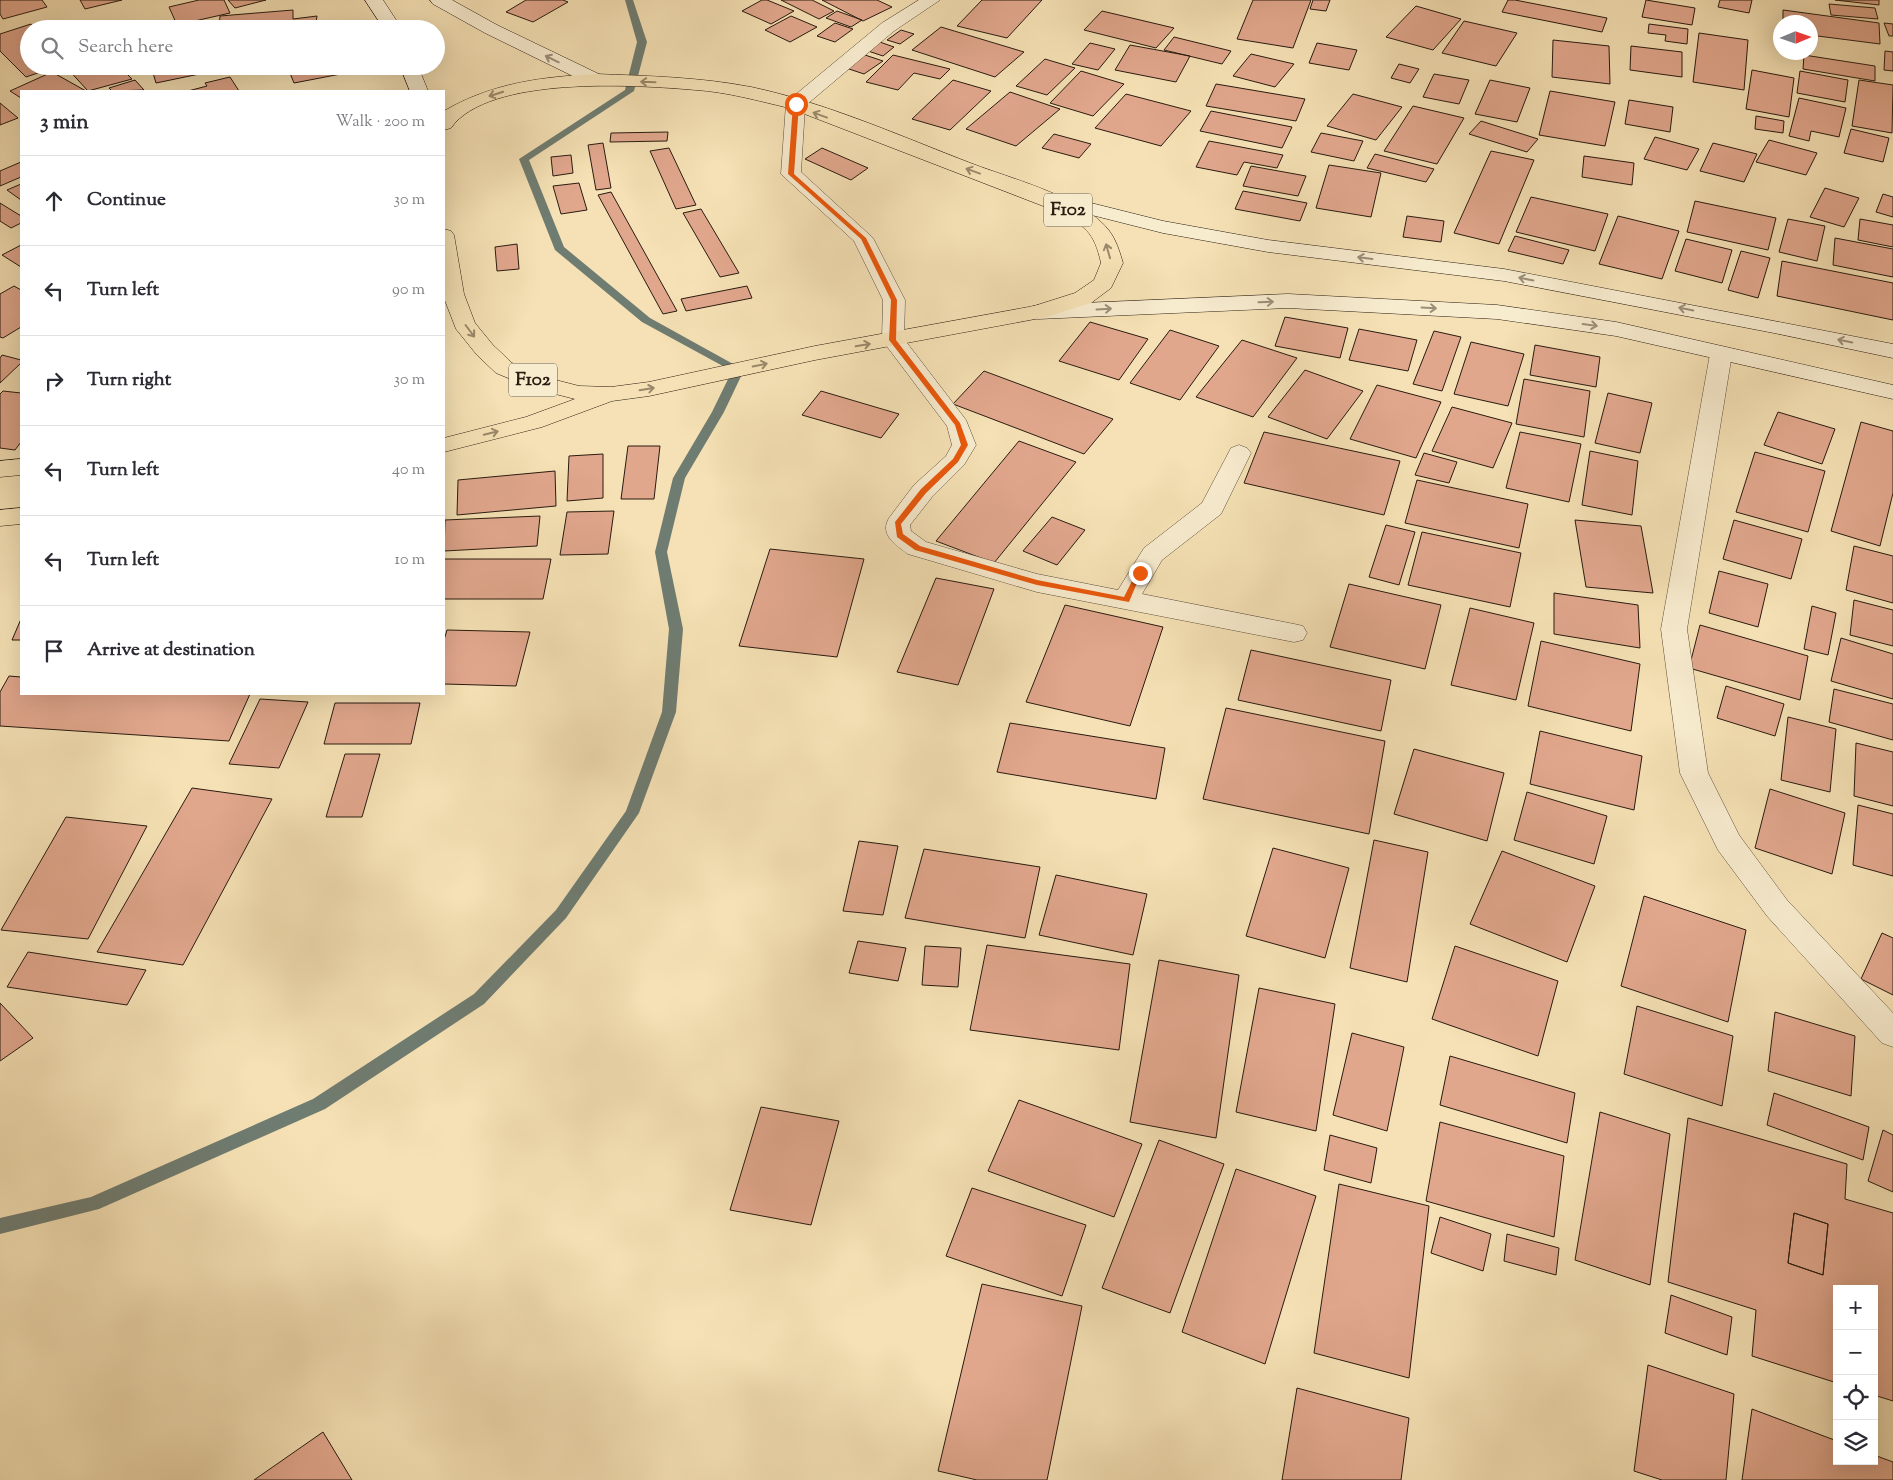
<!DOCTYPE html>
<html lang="en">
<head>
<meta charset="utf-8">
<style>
  :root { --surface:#fff; --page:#f2f2f3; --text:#2b2b33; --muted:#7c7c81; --line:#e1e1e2 }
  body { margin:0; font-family:"Sorts Mill Goudy",serif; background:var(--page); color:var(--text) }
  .controls { position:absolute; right:15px; bottom:15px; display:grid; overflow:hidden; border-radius:0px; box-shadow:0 5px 20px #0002 }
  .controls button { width:45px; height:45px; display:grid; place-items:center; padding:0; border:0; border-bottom:1px solid var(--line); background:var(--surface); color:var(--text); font:25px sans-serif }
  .compass { position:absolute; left:1773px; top:15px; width:45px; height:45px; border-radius:50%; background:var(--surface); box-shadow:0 5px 20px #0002; rotate:88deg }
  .stop { position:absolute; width:15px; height:15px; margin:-11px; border:4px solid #ea580c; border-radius:50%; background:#fff }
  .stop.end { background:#ea580c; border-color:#fff; box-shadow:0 1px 5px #0008 }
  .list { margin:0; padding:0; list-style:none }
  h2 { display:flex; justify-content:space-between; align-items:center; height:65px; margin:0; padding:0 20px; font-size:21px }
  h2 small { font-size:16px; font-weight:400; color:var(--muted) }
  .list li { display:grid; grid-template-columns:32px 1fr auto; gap:15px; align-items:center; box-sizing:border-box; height:90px; padding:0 20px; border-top:1px solid var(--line) }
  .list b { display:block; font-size:19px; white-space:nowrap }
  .list em { font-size:16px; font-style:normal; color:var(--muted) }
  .icon { flex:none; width:28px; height:28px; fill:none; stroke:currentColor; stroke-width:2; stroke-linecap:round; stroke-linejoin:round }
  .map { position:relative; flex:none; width:1893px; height:1480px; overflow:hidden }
  .search { position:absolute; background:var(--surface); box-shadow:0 5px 20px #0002; left:20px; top:20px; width:425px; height:55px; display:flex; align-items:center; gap:12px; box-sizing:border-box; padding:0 18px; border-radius:28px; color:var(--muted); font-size:19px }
  .panel { position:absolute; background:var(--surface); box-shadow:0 5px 20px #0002; left:20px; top:90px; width:425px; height:605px; border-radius:0px }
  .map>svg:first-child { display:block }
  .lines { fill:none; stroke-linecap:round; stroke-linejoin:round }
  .stream { fill:#6f7c71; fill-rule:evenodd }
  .building { fill:#e1a78d; stroke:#291b0f; fill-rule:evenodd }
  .street-casing { stroke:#5c4c38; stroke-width:1 }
  .secondary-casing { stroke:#291b0f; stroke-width:1 }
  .highway-casing { stroke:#291b0f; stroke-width:1 }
  .street { fill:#f8eccf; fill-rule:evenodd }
  .secondary { fill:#f8eccf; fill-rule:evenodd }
  .highway { fill:#f5e1b5; fill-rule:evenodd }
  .oneway { stroke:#9b8e79 }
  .oneway2 { stroke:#99886a }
  .route { fill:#ea580c }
  .labels { text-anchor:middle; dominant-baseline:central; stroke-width:5; stroke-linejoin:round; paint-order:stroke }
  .shield { fill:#f8eccf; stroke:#675a49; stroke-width:1 }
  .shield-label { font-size:19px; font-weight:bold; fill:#291b0f }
</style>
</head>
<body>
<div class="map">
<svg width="1893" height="1480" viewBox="0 0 1893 1480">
  <rect width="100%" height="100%" fill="#f5e1b5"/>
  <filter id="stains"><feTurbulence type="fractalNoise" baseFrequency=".004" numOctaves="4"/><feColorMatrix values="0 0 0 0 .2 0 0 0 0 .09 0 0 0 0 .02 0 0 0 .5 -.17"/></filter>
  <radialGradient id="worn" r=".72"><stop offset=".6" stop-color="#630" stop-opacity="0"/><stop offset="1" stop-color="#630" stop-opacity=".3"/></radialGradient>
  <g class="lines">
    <!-- stream -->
    <path class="stream" d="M625,0H633L647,42L634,91L529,160L564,247L650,318L744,370L724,412L685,478L667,552L683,629L676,712L639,813L566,918L484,1004L325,1109L99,1209L0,1234V1218L91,1197L313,1099L474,994L556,910L626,811L662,712L669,629L655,552L673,478L712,412L732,371L642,322L555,250L519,159L625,90L637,42Z"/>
  </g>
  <!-- building -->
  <path class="building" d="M0,0H42L47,7L3,19L0,14Z
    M80,0H122L85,9Z
    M199,0H224L230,13L177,25L169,7Z
    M228,0H266L235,8Z
    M526,0H563L568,2L533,22L506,12Z
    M762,0H767L794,11L771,24L742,11Z
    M781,0H812L834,11L819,19Z
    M822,0H877L892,7L863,21Z
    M982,0H1042L1007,38L957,26Z
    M1253,0H1311L1293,48L1237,39Z
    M1313,0H1330L1326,11L1310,9Z
    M1508,0H1515L1607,18L1602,32L1502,12Z
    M1646,0L1695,8L1692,25L1642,17Z
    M1720,0H1752L1749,13L1718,7Z
    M1835,0H1879V5Z
    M1829,4L1875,8L1878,19L1831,15Z
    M1416,6L1461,19L1433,50L1386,37Z
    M293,10V19L317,16L316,23L297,24V29H219L220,16Z
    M1783,10L1879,23L1880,44L1810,35V22H1783Z
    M837,11L862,20L851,27L826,18Z
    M1102,11L1174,28L1156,48L1084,30Z
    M791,16L817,27L790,42L765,30Z
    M95,21L106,29H73Z
    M1464,21L1517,33L1496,66L1442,53Z
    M835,23L853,29L835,42L817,36Z
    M1884,23L1893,24V36H1889Z
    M31,24L36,29H29V66H58L26,77L0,51V34Z
    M1649,24L1688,29L1687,44L1665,41L1666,35L1648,33Z
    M941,27L1024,52L995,77L912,50Z
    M901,30L914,34L900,44L887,40Z
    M1699,33L1748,40L1744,90L1693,82Z
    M1174,37L1231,51L1222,64L1164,50Z
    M1553,40L1609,46L1610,84L1552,77Z
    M877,41L894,47L883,56L865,50Z
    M1090,43L1115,49L1098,70L1072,64Z
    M1317,43L1357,50L1349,70L1309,63Z
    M1130,45L1190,56L1176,82L1115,70Z
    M1631,46L1682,52V77L1630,70Z
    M1885,51L1893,52V71L1884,70Z
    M862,54L883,61L864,74L843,67Z
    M1251,54L1294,64L1275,87L1233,76Z
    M893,55L950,69L940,79L914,73L898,90L866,82Z
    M1804,55L1875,66V81L1803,69Z
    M1045,59L1075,68L1047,95L1016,86Z
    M1399,64L1419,69L1410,83L1391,78Z
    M69,66H119L132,79L88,91L66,67Z
    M151,66H238L156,83Z
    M287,66H344L346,73L294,83Z
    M1752,70L1794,78L1789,117L1746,109Z
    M1081,71L1124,84L1093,116L1050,103Z
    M1800,71L1848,80L1845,102L1797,93Z
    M52,72L86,91H21V98L10,91Z
    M1434,74L1469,80L1459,104L1423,97Z
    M230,77L239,91H188L207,86L205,83Z
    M135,80L144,90L112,91L109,88Z
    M953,80L991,91L950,130L912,119Z
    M1490,80L1530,88L1517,122L1475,114Z
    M1859,80L1893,85L1892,133L1852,126Z
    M1216,84L1305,99L1296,121L1206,106Z
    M1550,91L1615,102L1605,146L1539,135Z
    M1010,92L1060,109L1016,146L966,129Z
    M1126,94L1191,111L1161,146L1095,128Z
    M1353,94L1402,107L1376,140L1327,126Z
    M1799,98L1846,108L1839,137L1811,131L1809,141L1789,136Z
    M1629,100L1673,107L1670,132L1625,124Z
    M0,103L18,118L0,125Z
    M1413,106L1464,118L1437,164L1384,151Z
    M1211,111L1292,127L1282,148L1200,131Z
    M1756,116L1784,121L1783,133L1755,129Z
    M1481,121L1538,139L1527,152L1469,134Z
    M1851,129L1889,138L1883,162L1844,153Z
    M668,132L667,141L610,142L611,133Z
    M1321,133L1363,141L1354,161L1311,152Z
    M1054,134L1091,144L1079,158L1042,148Z
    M1655,137L1699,149L1687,170L1644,159Z
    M1769,140L1817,153L1806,175L1756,162Z
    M1209,141L1283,155L1277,168L1244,162L1237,175L1196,167Z
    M603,143L611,188L596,190L588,145Z
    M1713,143L1757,154L1744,182L1700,171Z
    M669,148L696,205L676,209L650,151Z
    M822,148L868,168L851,180L805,159Z
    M1491,151L1534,160L1499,244L1454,233Z
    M1375,154L1434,169L1426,182L1367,168Z
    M571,155L573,173L553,176L551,157Z
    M1584,156L1634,163L1632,185L1582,177Z
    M21,162V177L0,186V171Z
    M1329,165L1381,173L1371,217L1316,208Z
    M1251,166L1306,176L1298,196L1243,186Z
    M579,183L587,210L561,214L553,186Z
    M21,184V200L7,190Z
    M1825,188L1859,198L1844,227L1810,217Z
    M1243,191L1307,203L1300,221L1235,209Z
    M611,192L677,311L663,314L598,195Z
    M1883,194L1893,197V217L1876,212Z
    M1531,197L1608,214L1595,251L1516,232Z
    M1695,201L1776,218L1768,250L1687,232Z
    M0,203L21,216V223L11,228L0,221Z
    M701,209L739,273L720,277L683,213Z
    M1407,216L1444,221L1441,242L1403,237Z
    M1618,216L1679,231L1662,279L1599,264Z
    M1788,219L1825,226L1817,261L1779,252Z
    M1860,219L1893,225V247L1858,240Z
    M1515,236L1569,250L1563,264L1508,251Z
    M1835,238L1893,249V277L1833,265Z
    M1686,239L1732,250L1722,283L1675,271Z
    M517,244L519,269L497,271L495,247Z
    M21,245V267L2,255Z
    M1741,251L1770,258L1758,298L1728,290Z
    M1782,261L1893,283V320L1777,296Z
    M14,286L21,290V327L3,338L0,337V294Z
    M747,286L752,298L686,311L681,299Z
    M1285,317L1348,328L1340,358L1275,346Z
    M1090,322L1148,339L1119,380L1059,361Z
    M1359,329L1417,340L1408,371L1349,360Z
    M1170,330L1219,346L1180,400L1130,383Z
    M1434,331L1461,337L1442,391L1413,384Z
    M1242,340L1297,358L1253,417L1196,397Z
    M1471,342L1524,354L1508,406L1454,394Z
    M1535,345L1600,357L1596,387L1530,375Z
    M2,355L21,360V363L0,383V358Z
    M1305,370L1363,391L1327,439L1268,417Z
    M984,371L1113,419L1084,454L953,404Z
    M1524,379L1590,391L1584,437L1516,424Z
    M1377,385L1441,402L1416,458L1350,439Z
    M3,391L21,393V442L15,450L0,448V394Z
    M821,391L899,414L881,438L802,415Z
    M1608,393L1652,403L1640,453L1595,443Z
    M1452,407L1512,423L1493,468L1432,451Z
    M1778,412L1835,429L1822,464L1764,445Z
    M1861,422L1893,431V493L1880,546L1831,531Z
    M1264,432L1400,461L1384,515L1244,483Z
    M1520,432L1581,444L1569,502L1506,488Z
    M1019,441L1076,462L994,563L936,541Z
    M628,446H660L654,499H621Z
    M1590,451L1638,461L1632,515L1582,505Z
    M1755,452L1825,471L1808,532L1736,512Z
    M1424,453L1457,462L1449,483L1415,475Z
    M603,454V498L567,501L569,456Z
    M555,471L556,506L457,515L458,480Z
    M1417,480L1528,504L1519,548L1405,523Z
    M614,511L608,554L560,555L567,512Z
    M540,516L537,546L444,551L445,520Z
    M1052,517L1085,530L1057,565L1023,551Z
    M1575,520L1641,526L1653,593L1586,587Z
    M1734,520L1802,539L1791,579L1723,559Z
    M1386,525L1415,532L1399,585L1369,577Z
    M1422,532L1521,553L1510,607L1408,585Z
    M1854,546L1893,556V603L1846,590Z
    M770,549L864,559L837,657L739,646Z
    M444,559H551L543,599H444Z
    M1719,571L1768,584L1758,627L1709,613Z
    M936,578L994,589L958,685L897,672Z
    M1349,584L1441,605L1425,669L1330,647Z
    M1554,593L1638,605L1640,648L1554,634Z
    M1854,600L1893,610V646L1850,635Z
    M1065,605L1163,627L1130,726L1026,702Z
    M1812,606L1836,613L1828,655L1804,649Z
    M1470,608L1534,623L1516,700L1451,685Z
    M21,619V640H12Z
    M1700,625L1808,656L1800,700L1689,668Z
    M447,630L530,632L516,686L444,684V640Z
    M1841,638L1893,654V699L1831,681Z
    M1541,641L1640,664L1631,731L1528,706Z
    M1251,650L1391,680L1381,731L1238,700Z
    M9,676L21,677V694H250L229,741L0,726V692Z
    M1726,686L1784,704L1775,736L1717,718Z
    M1834,689L1893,704V740L1829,722Z
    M260,699L308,702L279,768L229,764Z
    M335,703H420L411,744H324Z
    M1226,708L1385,741L1369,834L1203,799Z
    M1788,717L1836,729L1830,792L1781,780Z
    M1010,723L1165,748L1156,799L997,772Z
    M1540,731L1642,756L1634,810L1530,784Z
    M1856,743L1893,752V806L1854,796Z
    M1414,749L1504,773L1487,841L1394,814Z
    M345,754H380L362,817H326Z
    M192,788L272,799L183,965L97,952Z
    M1770,789L1845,813L1832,874L1755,848Z
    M1527,792L1607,816L1594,864L1514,840Z
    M1858,805L1893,814V876L1853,865Z
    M66,817L147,826L88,939L1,930Z
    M1374,840L1428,852L1407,982L1350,968Z
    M859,841L898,846L883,915L843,911Z
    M1273,848L1349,868L1325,958L1246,936Z
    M924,849L1040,867L1025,938L905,918Z
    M1502,851L1595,886L1567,962L1470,924Z
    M1056,875L1147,894L1133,955L1039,935Z
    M1644,896L1746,930L1728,1022L1621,986Z
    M1882,933L1893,938V995L1861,979Z
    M858,941L906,948L898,981L849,973Z
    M987,945L1130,964L1119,1050L970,1030Z
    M925,946L961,948L958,987L922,985Z
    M1455,946L1558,981L1538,1056L1432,1019Z
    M28,952L146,970L127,1005L7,987Z
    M1159,960L1239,975L1216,1138L1130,1122Z
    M1259,988L1335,1004L1316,1131L1236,1112Z
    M0,1003L33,1038L0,1061Z
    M1637,1006L1733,1036L1722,1106L1624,1074Z
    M1775,1012L1855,1036L1851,1096L1768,1071Z
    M1352,1033L1404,1047L1387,1131L1333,1115Z
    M1450,1056L1575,1093L1567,1143L1440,1105Z
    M1774,1093L1869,1127L1863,1160L1767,1125Z
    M1019,1100L1142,1144L1114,1217L988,1171Z
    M761,1107L839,1121L811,1225L730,1210Z
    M1600,1112L1670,1134L1650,1285L1575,1260Z
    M1688,1118L1847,1164L1845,1199L1893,1213V1401L1874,1395V1289H1837V1383L1752,1356L1756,1310L1668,1282ZM1794,1213L1828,1224L1823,1275L1788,1263Z
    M1440,1122L1564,1156L1554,1237L1426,1201Z
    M1883,1130L1893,1135V1192L1868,1181Z
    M1330,1135L1377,1148L1371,1183L1324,1170Z
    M1159,1140L1224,1164L1170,1313L1102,1288Z
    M1236,1169L1316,1196L1265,1364L1182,1332Z
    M1339,1184L1429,1206L1409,1378L1314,1353Z
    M972,1188L1086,1225L1062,1296L946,1256Z
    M1794,1213L1828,1224L1823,1275L1788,1263Z
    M1440,1217L1491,1234L1483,1271L1431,1253Z
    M1507,1234L1559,1248L1556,1275L1504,1261Z
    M982,1284L1082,1306L1047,1480H977L938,1471Z
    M1671,1295L1732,1317L1727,1355L1665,1333Z
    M1648,1365L1734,1394L1726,1480H1662L1634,1471Z
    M1297,1388L1409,1418L1401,1480H1282Z
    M1752,1409L1837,1441V1461H1874V1455L1893,1462V1480H1742Z
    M323,1432L352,1480H254Z"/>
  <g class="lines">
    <!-- street casing -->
    <g class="street-casing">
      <path id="street" d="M919,0H940L894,31L805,106L801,172L873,238L905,300L904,339L966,420L976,445L964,465L932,497L910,525L911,531L926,542L1037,574L1118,590L1144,548L1202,503L1231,448L1239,445L1247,448L1251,453L1221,514L1162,560L1142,594L1294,624L1303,626L1307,633L1303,640L1294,642L1037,592L908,554C896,545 879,535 889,518L914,485L946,456L952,445L947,426L882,340L883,300L854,241L781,174L786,104L789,100L882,23Z
        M1721,347L1729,349L1732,354L1687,629L1708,773L1739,835L1787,900L1893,1013V1047L1882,1043L1767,916L1718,850L1680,773L1661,629L1710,354L1713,349Z"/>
    </g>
    <!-- secondary casing -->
    <g class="secondary-casing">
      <path id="secondary" d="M365,0H383L402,29H384Z
        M430,0H452L497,25L603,76L605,80L603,84H589L485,33L433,4Z
        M400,66H418L428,91H410Z
        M1039,190L1163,221L1268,240L1504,269L1893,344V358L1774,333L1504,281L1268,252L1163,233L1032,200L1029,196L1032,192Z
        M1288,294L1497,305L1616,322L1893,385V399L1616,336L1497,319L1288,308L1038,319L1030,317L1027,312L1030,307L1038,305Z"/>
    </g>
    <!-- highway casing -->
    <g class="highway-casing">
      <path id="highway" d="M596,74C648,76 699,77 751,87C827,103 900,136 973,164C1010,178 1070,194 1100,221C1114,233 1118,246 1123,263L1111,288L1091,303L1046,317L815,360L649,396L612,401L542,427L444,452V438L526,417L575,399L532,388L496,373L477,355L456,329L444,298V229L451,231L454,235L464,294L475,323L493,345L512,363L548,378L579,386L611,387L649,382L815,346L1034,306L1075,293L1094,280L1101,263C1094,231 1085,226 1056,211L789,108C759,101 727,92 696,90C637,85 488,75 451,128L444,130V111C492,83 541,77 596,74Z
        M21,459V475L0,477V461Z
        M21,508V524L0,526V510Z"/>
    </g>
    <!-- street -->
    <use href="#street" class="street"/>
    <!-- secondary -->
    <use href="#secondary" class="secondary"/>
    <!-- highway -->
    <use href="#highway" class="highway"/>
  </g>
  <!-- one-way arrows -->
  <defs><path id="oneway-shaft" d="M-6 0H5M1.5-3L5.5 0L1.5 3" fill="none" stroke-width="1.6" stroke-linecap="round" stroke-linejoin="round" transform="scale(1.25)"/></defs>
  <g class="oneway">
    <use href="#oneway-shaft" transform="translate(552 59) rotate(-154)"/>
    <use href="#oneway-shaft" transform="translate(1365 258) rotate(-173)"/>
    <use href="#oneway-shaft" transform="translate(1526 279) rotate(-169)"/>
    <use href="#oneway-shaft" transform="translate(1266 302) rotate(-2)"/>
    <use href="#oneway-shaft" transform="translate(1429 308) rotate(3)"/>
    <use href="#oneway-shaft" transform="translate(1104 309) rotate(-3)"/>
    <use href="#oneway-shaft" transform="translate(1686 309) rotate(-169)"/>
    <use href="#oneway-shaft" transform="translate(1590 325) rotate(8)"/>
    <use href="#oneway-shaft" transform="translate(1845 341) rotate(-168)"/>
  </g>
  <g class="oneway2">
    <use href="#oneway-shaft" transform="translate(648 82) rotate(-178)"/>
    <use href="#oneway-shaft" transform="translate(496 94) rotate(162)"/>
    <use href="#oneway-shaft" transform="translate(820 115) rotate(-160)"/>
    <use href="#oneway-shaft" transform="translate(973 171) rotate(-160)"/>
    <use href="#oneway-shaft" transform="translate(1108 251) rotate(-106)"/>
    <use href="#oneway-shaft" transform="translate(470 331) rotate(53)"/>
    <use href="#oneway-shaft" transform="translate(863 345) rotate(-10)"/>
    <use href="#oneway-shaft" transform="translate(760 365) rotate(-12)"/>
    <use href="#oneway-shaft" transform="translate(647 389) rotate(-9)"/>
    <use href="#oneway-shaft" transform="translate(491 433) rotate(-14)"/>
  </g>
  <!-- route -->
  <path class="route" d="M796,103L799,104L794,174L866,238L897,300L896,340L960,423L968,445L958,462L926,493L901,524L903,534L920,546L1037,580L1124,597L1137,571H1142L1129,602L1037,585L915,550L897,537L895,522L921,489L953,459L961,445L955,425L889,340L891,300L861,239L788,174L793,104Z"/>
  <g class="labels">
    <!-- shield labels -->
    <g class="shield">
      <rect x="1044" y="193.5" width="48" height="33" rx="4"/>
      <rect x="509" y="363.5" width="48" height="33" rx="4"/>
    </g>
    <g class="shield-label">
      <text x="1068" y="210">F102</text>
      <text x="533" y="380">F102</text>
    </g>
  </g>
  <rect width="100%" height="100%" filter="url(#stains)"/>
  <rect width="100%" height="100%" fill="url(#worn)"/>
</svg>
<div class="controls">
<button>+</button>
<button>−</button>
<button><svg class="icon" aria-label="locate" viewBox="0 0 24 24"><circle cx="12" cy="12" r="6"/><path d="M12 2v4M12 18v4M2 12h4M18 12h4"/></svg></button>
<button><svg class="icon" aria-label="layers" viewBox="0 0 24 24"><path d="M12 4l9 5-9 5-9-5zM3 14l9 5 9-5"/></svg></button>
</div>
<svg class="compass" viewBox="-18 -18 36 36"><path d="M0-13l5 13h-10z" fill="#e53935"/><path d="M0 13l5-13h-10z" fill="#7c7c81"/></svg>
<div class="stop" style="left:796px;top:104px"></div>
<div class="stop end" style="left:1140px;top:573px"></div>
<div class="search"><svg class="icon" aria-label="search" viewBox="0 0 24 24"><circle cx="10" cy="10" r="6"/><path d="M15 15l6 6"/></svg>Search here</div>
<section class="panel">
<h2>3 min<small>Walk · 200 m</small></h2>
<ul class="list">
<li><svg class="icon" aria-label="ahead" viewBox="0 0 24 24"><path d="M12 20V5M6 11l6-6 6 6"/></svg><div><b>Continue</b></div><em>30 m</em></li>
<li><svg class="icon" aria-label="left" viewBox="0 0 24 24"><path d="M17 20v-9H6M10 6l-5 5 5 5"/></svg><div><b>Turn left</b></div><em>90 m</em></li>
<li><svg class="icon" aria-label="right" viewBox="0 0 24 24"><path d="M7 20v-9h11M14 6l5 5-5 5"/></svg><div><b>Turn right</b></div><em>30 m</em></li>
<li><svg class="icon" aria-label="left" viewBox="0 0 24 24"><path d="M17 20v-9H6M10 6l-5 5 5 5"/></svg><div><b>Turn left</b></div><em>40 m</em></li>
<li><svg class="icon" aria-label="left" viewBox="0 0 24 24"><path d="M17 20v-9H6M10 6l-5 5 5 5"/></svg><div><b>Turn left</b></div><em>10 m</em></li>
<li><svg class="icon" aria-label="arrive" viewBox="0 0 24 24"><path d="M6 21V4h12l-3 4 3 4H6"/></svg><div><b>Arrive at destination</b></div></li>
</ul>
</section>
</div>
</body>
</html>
